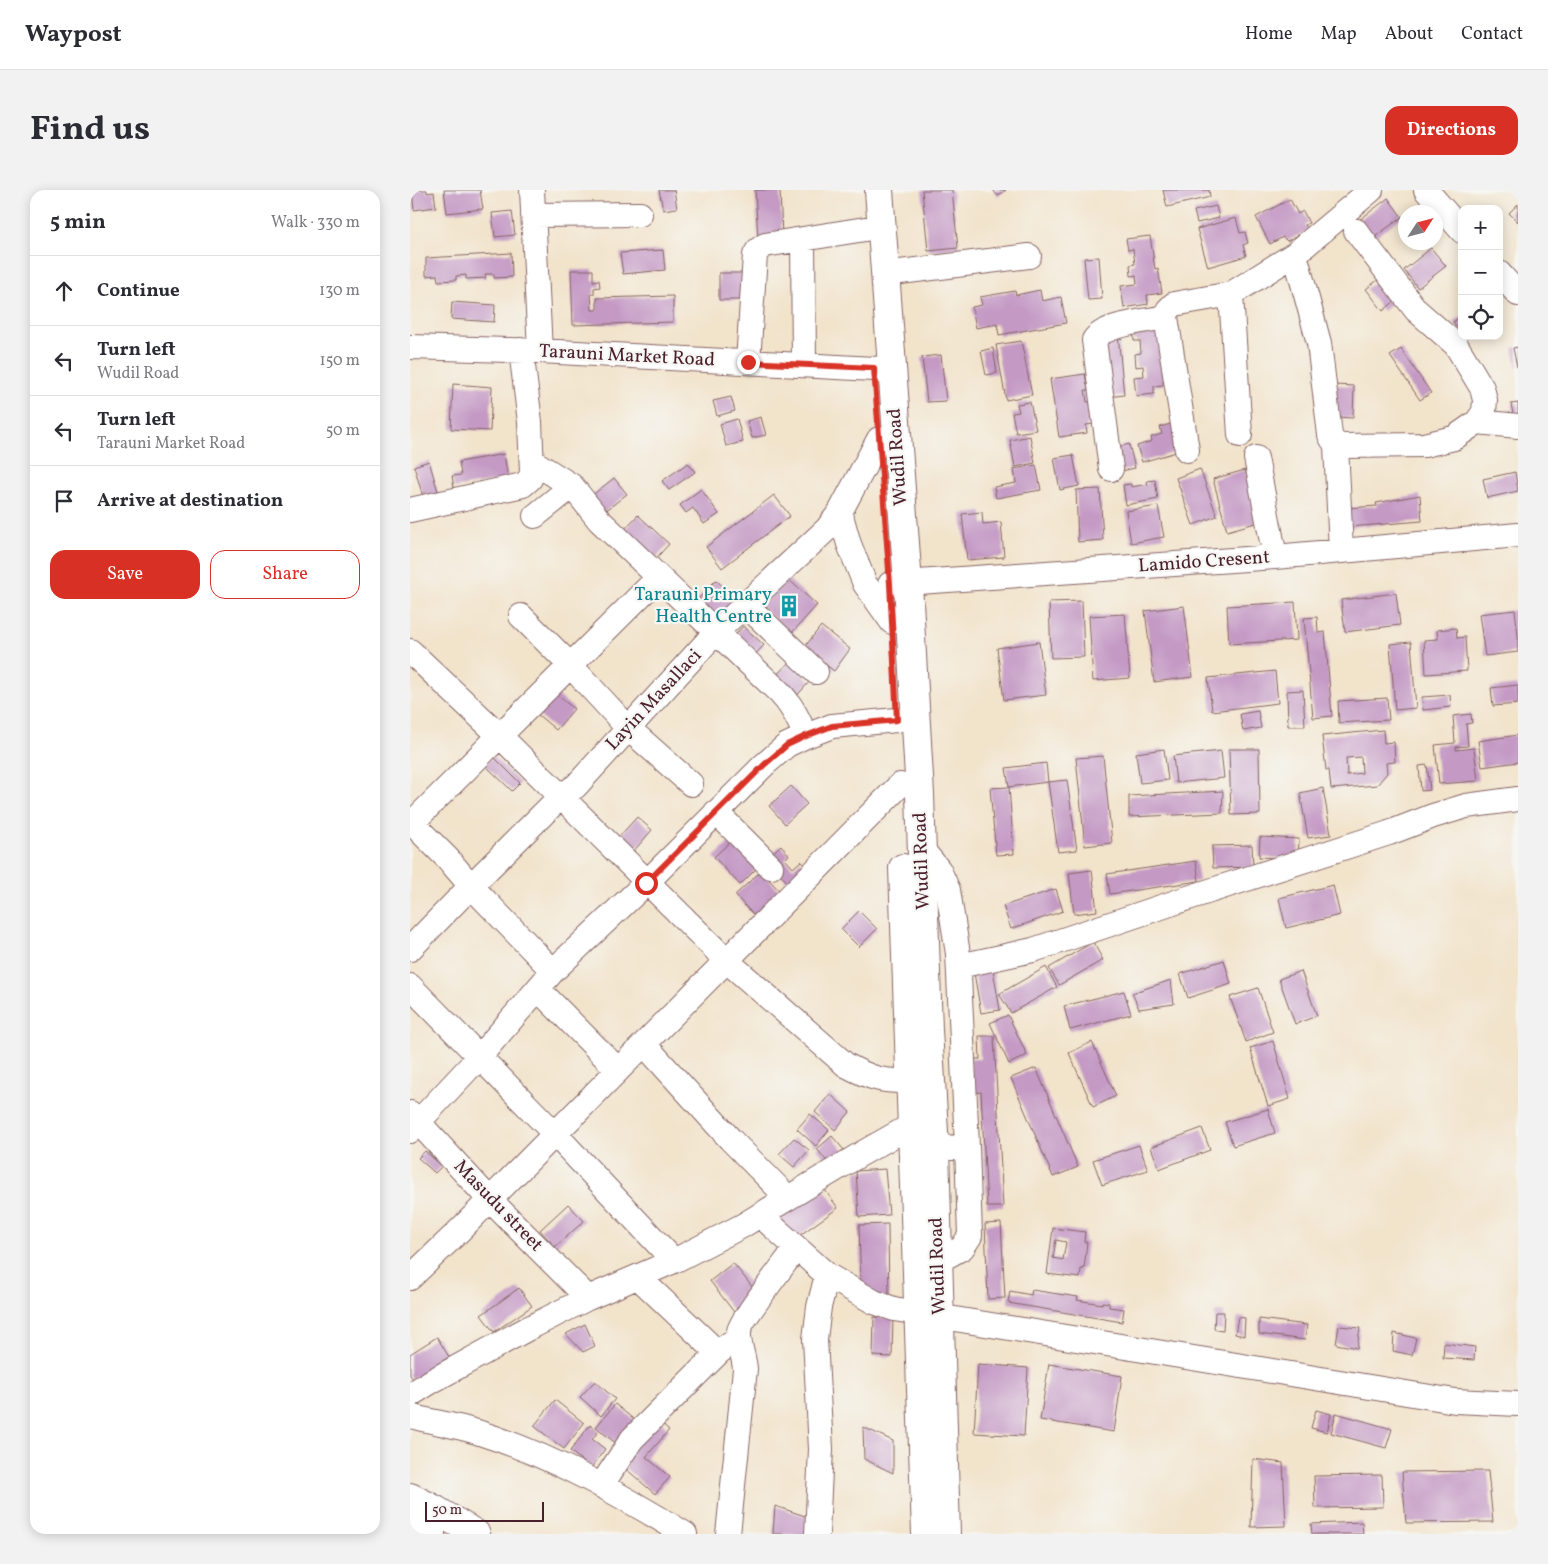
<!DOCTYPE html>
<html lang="en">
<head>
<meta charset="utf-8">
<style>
  :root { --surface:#fff; --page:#f2f2f3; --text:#2b2b33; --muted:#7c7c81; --line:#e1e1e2; --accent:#d93025 }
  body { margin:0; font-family:Vollkorn,serif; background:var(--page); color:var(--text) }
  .controls { position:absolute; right:15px; top:15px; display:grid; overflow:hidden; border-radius:10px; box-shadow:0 2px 12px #0003 }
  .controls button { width:45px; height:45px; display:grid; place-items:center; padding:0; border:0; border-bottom:1px solid var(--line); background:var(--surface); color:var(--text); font:25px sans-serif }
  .compass { position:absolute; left:988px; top:15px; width:45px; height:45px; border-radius:50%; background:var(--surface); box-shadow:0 2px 12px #0003; rotate:54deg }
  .scale { position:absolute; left:15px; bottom:12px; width:119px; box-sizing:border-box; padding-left:5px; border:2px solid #4a1f2b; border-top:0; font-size:14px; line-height:18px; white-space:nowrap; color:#4a1f2b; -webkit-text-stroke:4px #f6f6f2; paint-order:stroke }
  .stop { position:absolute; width:15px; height:15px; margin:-11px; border:4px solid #d93025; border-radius:50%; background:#fff }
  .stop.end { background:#d93025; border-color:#fff; box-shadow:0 1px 5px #0008 }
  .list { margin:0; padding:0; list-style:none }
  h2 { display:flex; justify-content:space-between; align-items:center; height:65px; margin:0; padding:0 20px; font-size:21px }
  h2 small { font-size:16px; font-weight:400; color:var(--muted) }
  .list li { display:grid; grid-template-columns:32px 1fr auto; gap:15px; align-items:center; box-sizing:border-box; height:70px; padding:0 20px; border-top:1px solid var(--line) }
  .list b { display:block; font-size:19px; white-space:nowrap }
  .list p { margin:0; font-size:16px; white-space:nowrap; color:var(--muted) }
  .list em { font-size:16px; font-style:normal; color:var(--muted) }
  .actions { display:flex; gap:10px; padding:15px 20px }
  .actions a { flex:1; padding:11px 0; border:1px solid var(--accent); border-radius:15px; text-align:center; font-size:18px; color:var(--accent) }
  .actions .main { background:var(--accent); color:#fff }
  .icon { flex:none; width:28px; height:28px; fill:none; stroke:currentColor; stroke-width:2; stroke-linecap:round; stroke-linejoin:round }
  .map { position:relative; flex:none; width:1108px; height:1344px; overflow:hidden; border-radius:15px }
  header { display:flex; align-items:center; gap:30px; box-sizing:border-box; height:70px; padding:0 25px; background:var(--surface); border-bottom:1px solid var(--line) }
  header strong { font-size:24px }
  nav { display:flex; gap:28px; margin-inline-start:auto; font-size:18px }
  .intro { display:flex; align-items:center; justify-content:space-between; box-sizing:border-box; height:120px; padding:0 30px }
  h1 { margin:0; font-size:35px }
  .button { padding:12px 22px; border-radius:15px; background:var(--accent); color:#fff; font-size:18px; font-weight:700 }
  main { display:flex; gap:30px; padding:0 30px }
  aside { flex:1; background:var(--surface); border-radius:15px; box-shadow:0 2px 12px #0003 }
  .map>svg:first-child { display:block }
  .building { fill:#c49ac5; fill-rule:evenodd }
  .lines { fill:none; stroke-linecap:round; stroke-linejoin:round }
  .minor-casing { stroke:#856463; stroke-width:26 }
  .major-casing { stroke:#856463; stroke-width:30 }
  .highway-casing { stroke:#856463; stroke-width:30 }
  .minor { stroke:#fff; stroke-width:24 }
  .major { stroke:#fff; stroke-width:28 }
  .highway { stroke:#fff; stroke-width:28 }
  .route { stroke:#d93025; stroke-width:6 }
  .labels { text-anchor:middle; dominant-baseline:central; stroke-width:4.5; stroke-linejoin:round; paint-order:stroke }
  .street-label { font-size:19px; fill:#4a1f2b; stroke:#f6f6f2 }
  .culture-label { font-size:19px; fill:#0d838f; stroke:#f6f6f2; text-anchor:end }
</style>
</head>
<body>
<header>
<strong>Waypost</strong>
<nav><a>Home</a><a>Map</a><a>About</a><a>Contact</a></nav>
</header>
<div class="intro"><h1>Find us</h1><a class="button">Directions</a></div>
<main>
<aside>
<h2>5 min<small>Walk · 330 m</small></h2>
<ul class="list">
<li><svg class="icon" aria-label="ahead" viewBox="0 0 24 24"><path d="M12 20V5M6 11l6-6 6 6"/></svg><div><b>Continue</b></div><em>130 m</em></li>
<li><svg class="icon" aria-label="left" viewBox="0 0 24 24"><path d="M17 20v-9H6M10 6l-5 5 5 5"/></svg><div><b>Turn left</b><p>Wudil Road</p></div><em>150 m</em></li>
<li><svg class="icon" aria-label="left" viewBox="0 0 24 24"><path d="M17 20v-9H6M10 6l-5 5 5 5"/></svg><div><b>Turn left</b><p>Tarauni Market Road</p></div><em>50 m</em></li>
<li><svg class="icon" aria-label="arrive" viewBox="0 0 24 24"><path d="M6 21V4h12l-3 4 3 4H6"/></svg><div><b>Arrive at destination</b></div></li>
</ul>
<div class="actions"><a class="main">Save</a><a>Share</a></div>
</aside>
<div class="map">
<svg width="1108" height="1344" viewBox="0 0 1108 1344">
  <rect width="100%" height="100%" fill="#f6f6f2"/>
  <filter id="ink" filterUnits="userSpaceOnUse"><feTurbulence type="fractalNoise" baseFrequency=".02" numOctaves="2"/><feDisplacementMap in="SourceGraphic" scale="10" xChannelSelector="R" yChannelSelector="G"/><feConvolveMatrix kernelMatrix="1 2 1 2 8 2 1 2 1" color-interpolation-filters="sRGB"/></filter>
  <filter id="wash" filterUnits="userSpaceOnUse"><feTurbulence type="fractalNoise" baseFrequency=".0096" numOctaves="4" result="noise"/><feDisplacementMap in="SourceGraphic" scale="20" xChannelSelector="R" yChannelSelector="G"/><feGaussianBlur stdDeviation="1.12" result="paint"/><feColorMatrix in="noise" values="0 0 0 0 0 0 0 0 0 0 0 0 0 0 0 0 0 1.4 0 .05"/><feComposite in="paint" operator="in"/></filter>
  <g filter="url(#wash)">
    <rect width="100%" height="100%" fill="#f2e3cb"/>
    <g id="blocks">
      <!-- building -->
      <path class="building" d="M2,0H17V3L24,2L26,17L4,20Z
        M34,0H70L73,19L37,23Z
        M249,0H264L267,18L253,20Z
        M345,0H370L372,46L348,48Z
        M512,0H542L548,58L518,61Z
        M583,0H596L588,6Z
        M753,0H799L800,7L757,17Z
        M978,8L992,27L962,49L948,31Z
        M880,9L888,24L893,21L899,33L895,35L898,40L877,51L873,47L860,54L846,27Z
        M1108,14V32L1099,23Z
        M806,16L809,28L787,33L784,21Z
        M102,21L105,45L85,47L82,23Z
        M826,28L830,43L835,42L838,53L833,55L836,66L798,77L787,39Z
        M740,46L745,79L748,78L752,103L737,105L738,114L714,118L711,96L727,94L726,85L721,86L720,75L725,74L723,59L718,60L716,49Z
        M1021,58L1036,76L1008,98L994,80Z
        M253,60L255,80L213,84L210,63Z
        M101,63L102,87L84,88V84H75L76,88L56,89V85L46,86V90L28,91L27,85L16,86V68Z
        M689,67L692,109L678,110L674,68Z
        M161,80H183V91L189,90L190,97L184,98V104H181L182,120H187V108L263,106V132L163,135Z
        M309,83H333L332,110H309Z
        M969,89L986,110L973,121L956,99Z
        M630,100L632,111L651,107L656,133L589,145L587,134L566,138L562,117L572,115L570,107L605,101L606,105Z
        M42,112L85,115L84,132L41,129Z
        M1052,126V143L1043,132Z
        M747,136L751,171L756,170L758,191H753V195L744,196V204L726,206L724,187L734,186L733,176L726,177L725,164L731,163L730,151H724L723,138Z
        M708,144L714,205L698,207L692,146Z
        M611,151L622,205L596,210L586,155Z
        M1108,157V177H1107L1103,158Z
        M583,158L587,183L576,185L571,161Z
        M991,159L1021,203L1010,210L980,166Z
        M531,165L536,211L517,212L512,167Z
        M675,184L678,200H675L677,212H680L683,234L676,235L677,243L649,247L640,189Z
        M43,194L82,197L80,241L41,239Z
        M924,195L944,196L943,228L923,227Z
        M321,207L325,221L307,226L303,211Z
        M620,212L626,240L606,243L602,223L609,222L607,214Z
        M1108,213V232L1105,233L1101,214Z
        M351,227L356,245L342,248L337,231Z
        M327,229L333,252L316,256L310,234Z
        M764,233L773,260L732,272L727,256L742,251L741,247L752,244L750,237Z
        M620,246L625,273L605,277L600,250Z
        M719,254L725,278L712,281L706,258Z
        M94,264L98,289L44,298L42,286L51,285L49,272Z
        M663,265L669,296L650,300L644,268Z
        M19,271L29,305L14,310L4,276Z
        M278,273L285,282L259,300L252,291Z
        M626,275L631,300L586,308L584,297L606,293L604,279Z
        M790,279L807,326L783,335L766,288Z
        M835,280L849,332L817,341L803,289Z
        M1105,282L1108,301L1077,308L1073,289Z
        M204,288L217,304L189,326L176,310Z
        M745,290L748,309L716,315L713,295L721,294V297L738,294L737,291Z
        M291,299L309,324L294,334L283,318L276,323L270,315Z
        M690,299L693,350L668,352L666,300Z
        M364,305L380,326L312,378L296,357Z
        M1010,305L1012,331L939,337L937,318L967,316L966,313Z
        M748,316L754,347L721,353L716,321Z
        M572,322L573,334L591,332L594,367L557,370L552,324Z
        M228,325L259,354L241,374L209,345Z
        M377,388L407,415L381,444L351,416Z
        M306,390L329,411L310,432L287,410Z
        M986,403L990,435L935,442L931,410Z
        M672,411L674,467L641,468L639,412Z
        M885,412L887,450L819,454L817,416Z
        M774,416L783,487L744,492L735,421Z
        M1105,420L1108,446V462L1075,466L1069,424Z
        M715,424L720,488L683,491L679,426Z
        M907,427L908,443L915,442L922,526L903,528L894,428Z
        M333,436L354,455L341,469L321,450Z
        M411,436L440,459L424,481L394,458Z
        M1046,438L1047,448L1055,447L1057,481L1016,484L1014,450L1028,449L1027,440Z
        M629,452L636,505L594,510L587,458Z
        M1001,452L1006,518L985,520L980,454Z
        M379,472L400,491L384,509L363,489Z
        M865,481L868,513L802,521L798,488Z
        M1108,495V514L1083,516L1081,498Z
        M893,500L895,536H878L877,501Z
        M145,503L164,519L146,540L127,524Z
        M1040,505L1041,517L1013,520L1012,507Z
        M977,508L979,530L929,533L928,511Z
        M848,521L851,538L833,541L830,524Z
        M1061,524L1062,533L1056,534L1058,556L1046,557V560L1064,558L1068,591L1029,594L1025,555L1045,553L1043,526Z
        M973,540L974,553L984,552L985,572L976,573L977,583L967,595L921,599L919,580H916L912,546ZM951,567L952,583L937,585L936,568Z
        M1108,545V572L1072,577L1068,551Z
        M754,559L758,590L730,593L726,563Z
        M819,559H849L850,624L821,625Z
        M811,561L814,588L766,593L763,566Z
        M83,566L110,593L102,601L75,575Z
        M693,566L702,653L675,656L666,568Z
        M636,573L638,592L657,590L667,660L648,662L638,592L599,597L596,578Z
        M1017,575L1020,600L1011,601L1009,576Z
        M381,596L397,614L375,634L359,616Z
        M599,597L604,664L586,665L580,598Z
        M913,598L921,645L898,648L890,603Z
        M813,601L812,623L719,627V606Z
        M227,627L242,640L222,663L207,649Z
        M850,647L889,649L888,669L849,667Z
        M321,651L347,678L330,695L304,667Z
        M371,655L379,665L375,669L383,678L391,671L400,681L382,697L356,669Z
        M842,655L843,677L803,678L802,656Z
        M786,671L789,691L700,704L697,684Z
        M682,680L687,721L664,724L659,683Z
        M351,681L377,709L351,733L325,705Z
        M923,695L930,725L876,738L869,708Z
        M646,699L653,721L601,739L593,716Z
        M449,721L467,739L449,757L431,739Z
        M683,752L693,770L649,795L639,778Z
        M814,770L821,794L778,808L770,784Z
        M582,774L590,820L571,823L563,777Z
        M636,777L647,797L601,823L589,804Z
        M891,781L907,826L885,834L869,789Z
        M761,790L764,814L729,819L722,803Z
        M848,798L863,842L836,852L820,807Z
        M714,801L721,824L660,840L654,816Z
        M598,825L617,865L599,874L580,833Z
        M569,846H584L593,1017H577L571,902L562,903L560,869H570Z
        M863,851L880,909L858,916L840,858Z
        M682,852L706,906L683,917L659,863Z
        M626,878L668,977L643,987L601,888Z
        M420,904L440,922L425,940L405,922Z
        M858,919L865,943L823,956L815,932Z
        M400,924L419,940L406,956L387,939Z
        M792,938L800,960L749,979L741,957Z
        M422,946L439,966L423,979L407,959Z
        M384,948L399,960L384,977L369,964Z
        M729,955L738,980L692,995L683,970Z
        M15,961L32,976L25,983L8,968Z
        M475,979L479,1025L449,1027L446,981Z
        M412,996L428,1018L383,1050L367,1027Z
        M158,1014L174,1031L145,1057L130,1040Z
        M591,1033L595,1108L578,1109L575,1034Z
        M478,1034L479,1112L451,1102L449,1035Z
        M643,1038L675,1042L674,1052H677L674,1079H671L670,1088L637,1084ZM646,1050L656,1052L653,1070L643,1068Z
        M323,1073L347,1103L324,1122L300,1091Z
        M109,1098L122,1116L84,1142L71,1125Z
        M622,1100L668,1107L667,1110L692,1114V1112L699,1113V1117L714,1119L712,1132L598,1113L600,1101L621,1105Z
        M805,1122H814L813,1140L804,1139Z
        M464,1127L483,1128L482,1167L463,1166Z
        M828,1127L835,1128L834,1146L825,1144Z
        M849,1129L897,1135L895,1150L849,1144Z
        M175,1134L185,1156L173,1162L156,1144Z
        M929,1136L950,1138L947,1158L926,1154Z
        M984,1143L1006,1148L1002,1165L983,1161Z
        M27,1147L39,1167L3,1189L0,1185V1164Z
        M1034,1153L1065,1157L1064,1170L1033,1168Z
        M568,1174L618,1178L614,1246L564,1243Z
        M639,1174L712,1186L704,1242L630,1230Z
        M185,1191L205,1209L191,1226L170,1207Z
        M145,1210L174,1233L154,1259L124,1236Z
        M205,1214L228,1233L209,1256L186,1237Z
        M906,1220L921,1224L917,1242L901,1238Z
        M926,1223L982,1239L976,1258L921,1243Z
        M245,1227L259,1240L236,1267L260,1287L245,1304L208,1272Z
        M180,1235L188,1242L182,1249L195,1259L181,1278L160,1261Z
        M453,1237L483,1251V1283L454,1269Z
        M843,1269L873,1273L876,1336L841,1337Z
        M1078,1281L1083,1332L996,1333L992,1282Z
        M972,1285L973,1317L905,1318L904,1286Z
        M365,1316L398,1327L397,1344H363Z
        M952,1332L953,1344H902L901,1334Z"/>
    </g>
  </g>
  <g filter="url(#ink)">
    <use href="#blocks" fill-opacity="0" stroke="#856463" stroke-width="1"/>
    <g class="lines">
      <!-- minor casing -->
      <g class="minor-casing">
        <path id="minor" d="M122,0L130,161
          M1016,0L1052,41
          M123,25L230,24
          M393,49L394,175
          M885,64L909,153L920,245C923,252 925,254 932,256L1014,255L1044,248L1067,232L1074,222L1075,210L1072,198L1046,155L1006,120L946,41
          M1089,83L1108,104
          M474,84L619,66
          M821,104L830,245
          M0,157L130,161L464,179L482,177
          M338,172L345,65L348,60L355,55L455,39
          M1067,232L1108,236
          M926,255L931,361
          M777,260L756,127L758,120L764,114L821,104L885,64L961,0
          M846,268L865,367
          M122,271L162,296L189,330L369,502C382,515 388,529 396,546
          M701,279L684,150C694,134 737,131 756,127
          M0,320L113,295L120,289L122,282L120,232L111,160
          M430,322L439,354L455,394L482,432
          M125,326L162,296
          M480,394L865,367L1108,345
          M336,415L406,482
          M111,426L160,475L218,538L281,594
          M0,461L89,545L317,771L436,875C460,888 472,892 499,891
          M306,622L361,677
          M0,631L38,669L61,696L143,781
          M0,635L248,388
          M511,658L529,680L538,700L548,764L557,956L525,959
          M0,759L61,696L150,607L166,596L307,441L417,339L430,322L469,249
          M549,776L623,760L778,708L979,643L1023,626L1056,616L1108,609
          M0,796L145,944L264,1071
          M128,799L208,880
          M234,854L320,949L378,1008
          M0,923L80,1010L178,1108
          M0,941L70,866L143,781L236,693L354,575L377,555L396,546L422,536L487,530
          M350,1025L417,1085L464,1112L484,1119L1045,1211L1108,1214
          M528,1071L552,1058L560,1046L557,956
          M228,1087L308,1163L319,1154
          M0,1088L50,1040L490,595
          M0,1205L22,1191L117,1139L178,1108L264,1071L332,1036L451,964L502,935
          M0,1226C23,1232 48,1236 70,1243C143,1266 211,1305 275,1344
          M191,1296L222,1249L308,1163
          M318,1344L335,1179C334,1166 328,1154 329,1141C330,1131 377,1071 386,1058
          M407,1344L411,1259L405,1149L409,1117L417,1085"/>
      </g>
      <!-- major casing -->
      <g class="major-casing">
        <path id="major" d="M469,0L498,394L510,605L518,840L525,959L536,1344
          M493,678L516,1344"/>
      </g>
      <!-- highway casing -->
      <g class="highway-casing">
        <path id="highway" d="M0,1307L26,1320L66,1344
          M0,1333L21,1344"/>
      </g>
      <!-- minor -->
      <use href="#minor" class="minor"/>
      <!-- major -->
      <use href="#major" class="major"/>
      <!-- highway -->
      <use href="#highway" class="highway"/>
    </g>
  </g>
  <g class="lines" filter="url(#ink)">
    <!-- route -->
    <path class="route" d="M236,693L354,575L377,555L396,546L422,536L487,530L480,394L464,178L338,172"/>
  </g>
  <!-- icons -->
  <defs>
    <g id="building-bare" transform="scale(1.725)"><path d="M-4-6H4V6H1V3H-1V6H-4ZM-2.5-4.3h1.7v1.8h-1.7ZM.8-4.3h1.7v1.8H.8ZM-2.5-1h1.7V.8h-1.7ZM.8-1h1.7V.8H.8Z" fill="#0f9aa8" stroke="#f6f6f2" stroke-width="2.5" paint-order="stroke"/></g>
  </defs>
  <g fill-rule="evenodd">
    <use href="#building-bare" x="379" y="416"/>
  </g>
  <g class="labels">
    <!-- street labels -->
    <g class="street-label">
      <text transform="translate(217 166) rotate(3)">Tarauni Market Road</text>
      <text transform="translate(488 267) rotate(-94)">Wudil Road</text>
      <text transform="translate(794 372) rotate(-4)">Lamido Cresent</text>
      <text transform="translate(244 510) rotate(-47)">Layin Masallaci</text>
      <text transform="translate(512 671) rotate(-92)">Wudil Road</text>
      <text transform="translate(88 1016) rotate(46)">Masudu street</text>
      <text transform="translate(528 1076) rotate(-92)">Wudil Road</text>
    </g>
    <!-- culture labels -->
    <g class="culture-label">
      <text x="362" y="405">Tarauni Primary<tspan x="362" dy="22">Health Centre</tspan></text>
    </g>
  </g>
</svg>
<div class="controls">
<button>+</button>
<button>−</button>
<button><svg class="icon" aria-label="locate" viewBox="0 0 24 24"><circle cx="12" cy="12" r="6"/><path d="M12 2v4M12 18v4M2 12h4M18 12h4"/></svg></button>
</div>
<svg class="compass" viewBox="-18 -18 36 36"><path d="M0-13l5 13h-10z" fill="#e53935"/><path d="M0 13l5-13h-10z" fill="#7c7c81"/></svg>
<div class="scale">50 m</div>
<div class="stop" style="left:236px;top:693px"></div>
<div class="stop end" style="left:338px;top:172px"></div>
</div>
</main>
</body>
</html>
